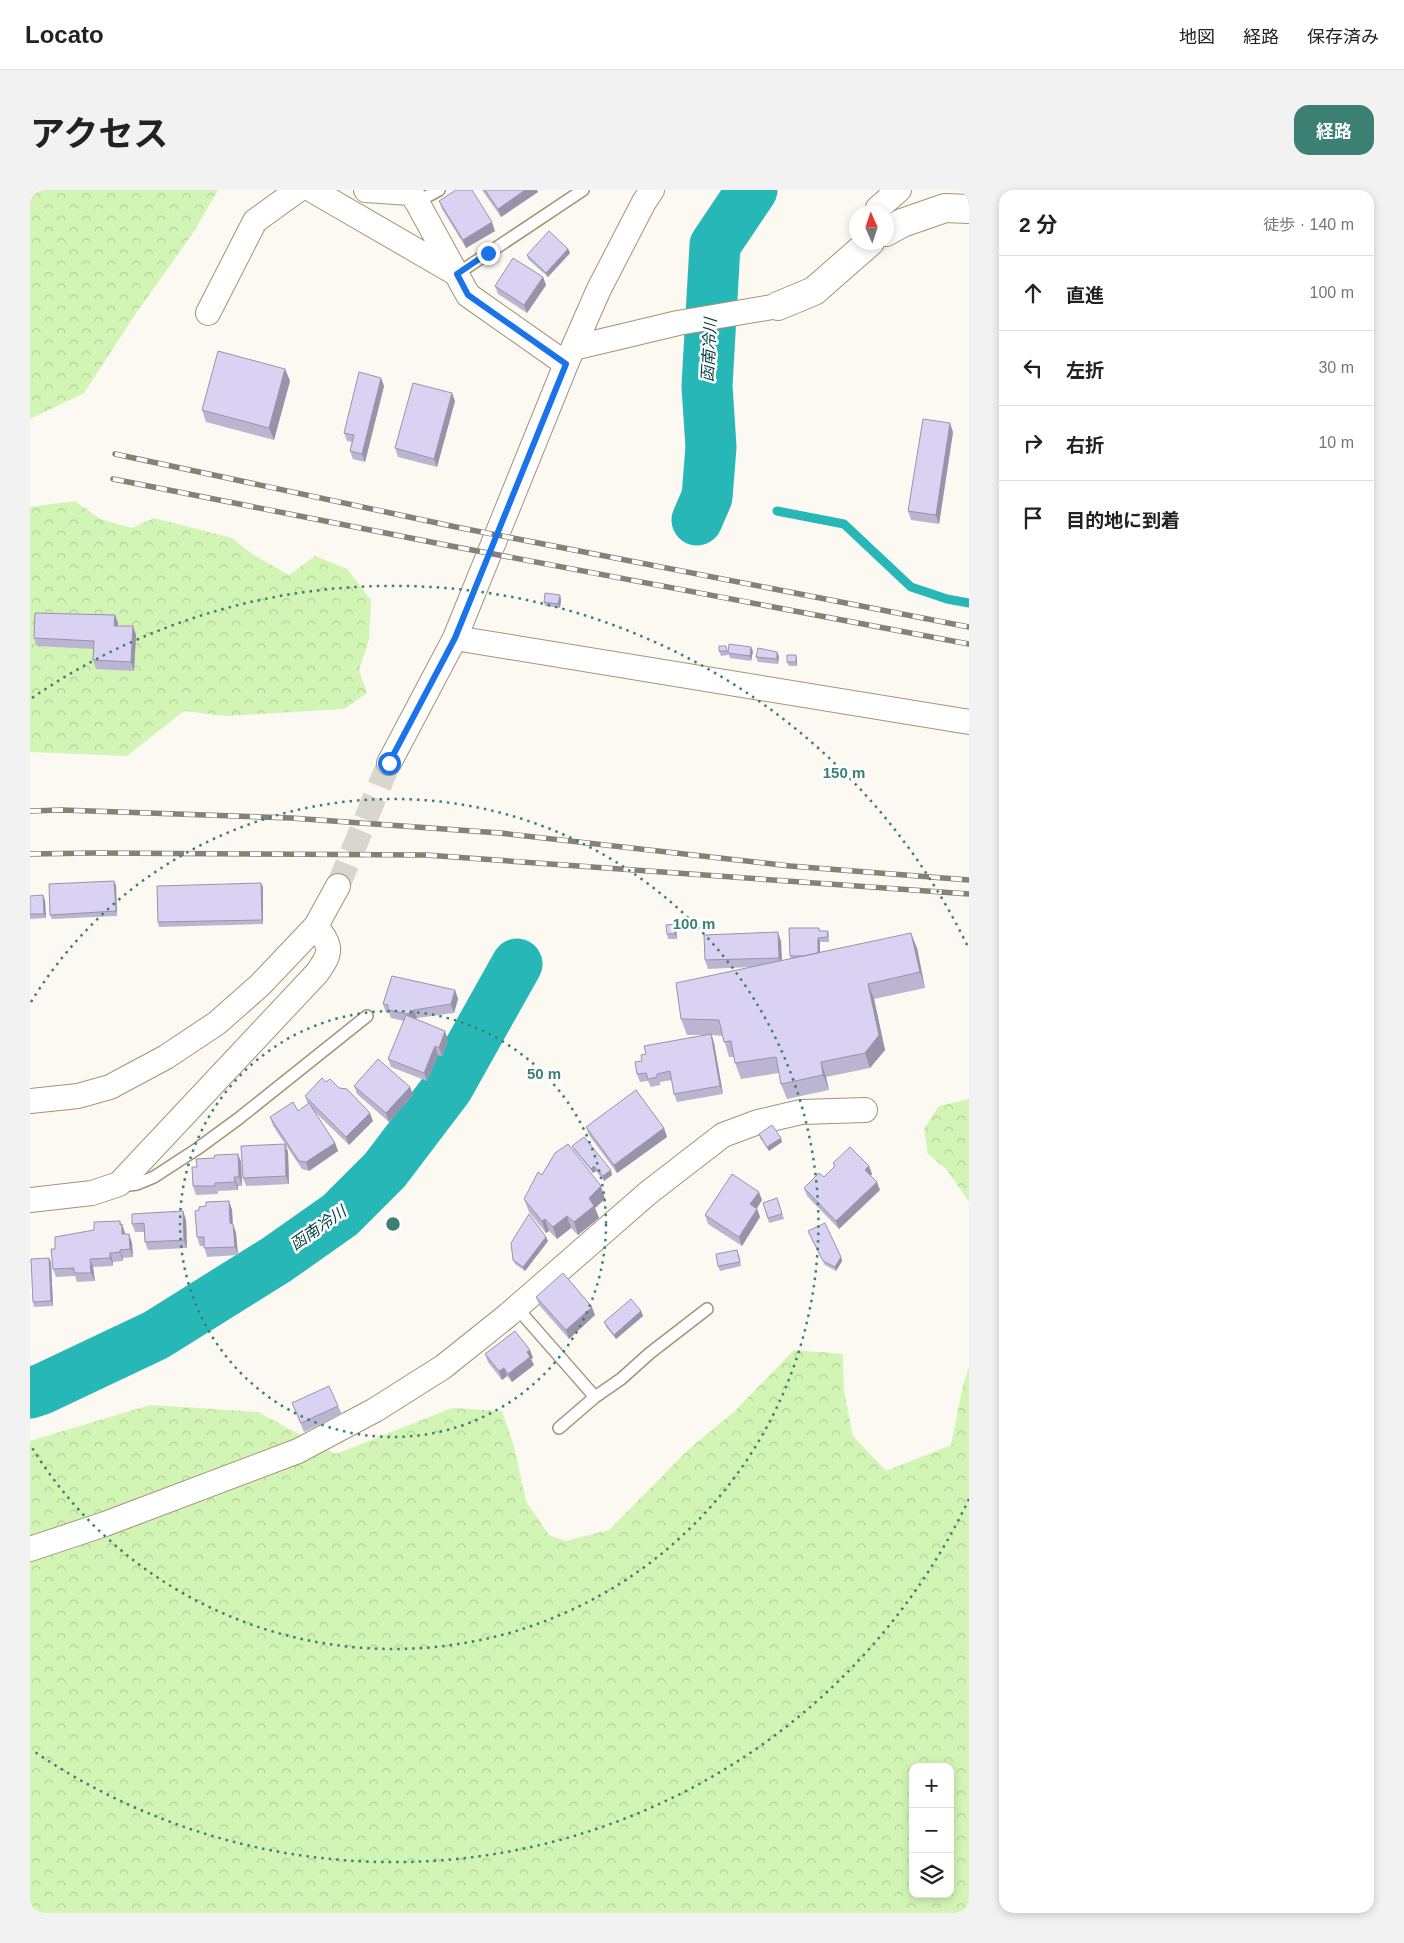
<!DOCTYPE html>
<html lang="ja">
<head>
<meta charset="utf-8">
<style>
  :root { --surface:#fff; --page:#f2f2f2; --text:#222; --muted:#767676; --line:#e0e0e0; --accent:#3c8074 }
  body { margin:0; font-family:Arial,"Noto Sans JP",sans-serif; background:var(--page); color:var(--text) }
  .controls { position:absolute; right:15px; bottom:15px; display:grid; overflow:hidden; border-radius:10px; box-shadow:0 2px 8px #0003 }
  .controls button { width:45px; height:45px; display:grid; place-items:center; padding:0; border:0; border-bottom:1px solid var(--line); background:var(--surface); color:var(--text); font:25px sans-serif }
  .compass { position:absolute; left:819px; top:15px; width:45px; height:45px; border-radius:50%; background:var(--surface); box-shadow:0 2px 8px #0003; rotate:357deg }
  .stop { position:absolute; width:15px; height:15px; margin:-11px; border:4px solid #1a73e8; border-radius:50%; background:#fff }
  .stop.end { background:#1a73e8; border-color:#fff; box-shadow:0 1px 5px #0008 }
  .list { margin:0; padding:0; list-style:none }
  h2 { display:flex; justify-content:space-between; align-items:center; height:65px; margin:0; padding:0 20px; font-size:21px }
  h2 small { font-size:16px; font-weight:400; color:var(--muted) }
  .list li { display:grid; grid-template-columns:32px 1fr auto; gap:15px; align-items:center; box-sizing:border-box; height:75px; padding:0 20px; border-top:1px solid var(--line) }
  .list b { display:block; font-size:19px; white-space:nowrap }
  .list em { font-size:16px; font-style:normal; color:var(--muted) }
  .icon { flex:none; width:28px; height:28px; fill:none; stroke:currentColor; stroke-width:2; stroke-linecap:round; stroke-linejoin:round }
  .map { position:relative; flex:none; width:939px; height:1723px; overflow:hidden; border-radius:15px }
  header { display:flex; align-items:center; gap:30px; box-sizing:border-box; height:70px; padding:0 25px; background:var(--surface); border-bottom:1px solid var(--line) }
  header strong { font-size:24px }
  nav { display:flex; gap:28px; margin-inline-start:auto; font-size:18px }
  .intro { display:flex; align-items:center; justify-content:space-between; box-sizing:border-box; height:120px; padding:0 30px }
  h1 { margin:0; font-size:35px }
  .button { padding:12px 22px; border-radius:15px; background:var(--accent); color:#fff; font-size:18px; font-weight:700 }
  main { display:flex; gap:30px; padding:0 30px }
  aside { flex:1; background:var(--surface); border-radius:15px; box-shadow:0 2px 8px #0003 }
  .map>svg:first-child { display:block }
  .forest { fill:url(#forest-crowns); fill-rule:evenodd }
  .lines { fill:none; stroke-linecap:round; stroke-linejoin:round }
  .stream { stroke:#28b7b7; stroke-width:9 }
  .river { stroke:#28b7b7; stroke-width:51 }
  .minor-tunnel { stroke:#d9d6ce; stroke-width:24; stroke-dasharray:24 12; stroke-linecap:butt }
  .service-casing { stroke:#a49476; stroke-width:14 }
  .minor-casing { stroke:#a49476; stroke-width:26 }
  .tertiary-casing { stroke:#a49476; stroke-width:30 }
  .service { stroke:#fff; stroke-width:11 }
  .minor { stroke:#fff; stroke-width:24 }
  .tertiary { stroke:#fff; stroke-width:28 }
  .rail-casing { stroke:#858178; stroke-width:5.5 }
  .rail { stroke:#fff; stroke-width:4; stroke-dasharray:11; stroke-linecap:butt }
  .wall { fill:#bbb5d1 }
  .shaded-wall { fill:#9993aa }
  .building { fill:#dad2f3; stroke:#9993aa }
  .route { stroke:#1a73e8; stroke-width:6 }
  .ring { fill:none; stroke:#3c8074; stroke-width:2.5; stroke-dasharray:2.5 5 }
  .labels { text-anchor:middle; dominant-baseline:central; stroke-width:5; stroke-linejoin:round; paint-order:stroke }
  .water-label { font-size:16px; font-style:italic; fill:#003e3e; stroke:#fff }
  .centre { fill:#3c8074; stroke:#fff; stroke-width:2.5 }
  .ring-label { font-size:15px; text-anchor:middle; font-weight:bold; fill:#3c8074; stroke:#fff; stroke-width:5; stroke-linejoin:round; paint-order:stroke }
</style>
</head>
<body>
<header>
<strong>Locato</strong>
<nav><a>地図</a><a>経路</a><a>保存済み</a></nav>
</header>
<div class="intro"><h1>アクセス</h1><a class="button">経路</a></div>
<main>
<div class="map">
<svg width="939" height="1723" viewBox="0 0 939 1723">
  <defs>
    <pattern id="forest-crowns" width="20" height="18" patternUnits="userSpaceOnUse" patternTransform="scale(1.25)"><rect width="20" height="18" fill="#d2f5b5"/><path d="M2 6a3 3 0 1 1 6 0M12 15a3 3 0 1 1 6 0" fill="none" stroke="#b3d19a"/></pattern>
  </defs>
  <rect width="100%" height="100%" fill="#fcf9f2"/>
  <!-- forest -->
  <path class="forest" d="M0,0H188L163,43L104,126L54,203L0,229Z
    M45,311L70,329L102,338L124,328L202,348L222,364L259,385L285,366L317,379L341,410L339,450L329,480L337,503L314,519L195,526L154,521L97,566L0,562V317Z
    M939,909V1012L917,980L898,964L894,939L909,916Z
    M764,1160L813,1164L814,1201L823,1246L856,1281L921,1255L933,1195L939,1178V1723H0V1251L120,1215L228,1222L306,1264L422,1218L472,1221L484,1256L496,1311L519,1345L535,1351L579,1340L658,1260L705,1221ZM883,1577H920V1704H883Z"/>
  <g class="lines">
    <!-- stream -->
    <path class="stream" d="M677,307L689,310
      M747,321L814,334L881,397L917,409L939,413"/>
    <!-- river -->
    <path class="river" d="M667,330L677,307L681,257L677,196L685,55L722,0
      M0,1203L12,1199L126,1145L246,1070L310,1025L355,980L418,897L487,774"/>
    <!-- minor-tunnel -->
    <path class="minor-tunnel" d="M308,696L359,573"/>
    <!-- service casing -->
    <g class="service-casing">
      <path id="service" d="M387,12L409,0
        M427,84L553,0
        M91,996L107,994L124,987L167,959L208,929L337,826
        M487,1118L565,1207
        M529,1238L565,1207L591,1189L620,1163L677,1119"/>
    </g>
    <!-- minor casing -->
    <g class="minor-casing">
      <path id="minor" d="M282,0L427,84
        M336,0L380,3
        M378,0L387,12L438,105L536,174
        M848,22V18L869,0
        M178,123L225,31L268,0
        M543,158L648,133L748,116
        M425,448L939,532
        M359,573L425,448L536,174L569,99L614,12L622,0
        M0,911L48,906L80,897L136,867L187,833L230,795L286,736L308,696
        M0,1010L62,1003L89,994L287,783C302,762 302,757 286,736
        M0,1359L75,1334L268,1261L345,1220L413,1177L478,1125L618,1003L693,945L728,932L771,922L835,920"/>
    </g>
    <!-- tertiary casing -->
    <g class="tertiary-casing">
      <path id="tertiary" d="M856,42L872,33L915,18L939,19
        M748,116L784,101L840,52"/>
    </g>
    <!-- service -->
    <use href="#service" class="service"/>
    <!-- minor -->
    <use href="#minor" class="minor"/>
    <!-- tertiary -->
    <use href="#tertiary" class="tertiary"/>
    <!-- rail casing -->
    <g class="rail-casing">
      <path id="rail" d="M85,264L426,337L939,437
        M83,289L421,356L939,454
        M0,621L32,620L261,628L470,643L760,676L939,690
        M0,664L65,663L396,665L939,704"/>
    </g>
    <!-- rail -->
    <use href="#rail" class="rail"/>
  </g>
  <!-- wall -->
  <path class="wall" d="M452,0H507L508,2L471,27Z
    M409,11L465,41L436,58L412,19Z
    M538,59L540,63L518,87L498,69L497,65Z
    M513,87L516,95L497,123L468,104L465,96Z
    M255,179L260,191L244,250L176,232L172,220Z
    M354,196L335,272L323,269L320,261L322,252L317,251L314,243Z
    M425,211L407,277L368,267L365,258Z
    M923,242L909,334L881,330L878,321Z
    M530,405L531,410L530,418L515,416L514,412Z
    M85,425L88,433V436H103L106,445L104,481L66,479L63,470L64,459L7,456L4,448Z
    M698,460V465L691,466L689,461Z
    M723,461L721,471L700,468L698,463Z
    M749,466L748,474L728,472L726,467Z
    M767,469V476H759L757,472Z
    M86,695L87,726L22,729L20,725Z
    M233,697V734L129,737L128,732Z
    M0,706L15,710L16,728L0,729Z
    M645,734L646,738L647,749H638L637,744Z
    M789,738L790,741H798L799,745V752H790V762L887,758L895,798L844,809L855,860L840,878L796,887L799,900L757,909L751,894L749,883L711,889L705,873L704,867H699L693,846L682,845L684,853L693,904L647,912L644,904L642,890L630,892V895L621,897L618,891L610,892L607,884L616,864L675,845H657L651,829L720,777L678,779L675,770L751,751L752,771L761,769L760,766Z
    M425,800L428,809L424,823L387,828L386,829L418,850L412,866L408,865L397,891L361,877L358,869L374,831L361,828L359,823H356L353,814Z
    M296,892L343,931L319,955L283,920L305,953L308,961L279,981L272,979L243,936L240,927L268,921L278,914L275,906Z
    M324,896L380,897L383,905L359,932L327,904Z
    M556,937L634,938L637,947L587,983L559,945Z
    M729,944L752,952L739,961L730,948Z
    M255,954L258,962L259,994L216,996L213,988Z
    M542,956L582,985L574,991L566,981L563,983L544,960Z
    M208,964L211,972L212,996H208V1000L188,1001V1004L166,1005L163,996L167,977L184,968Z
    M803,973L839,976L842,984L841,986L850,1000L809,1039L777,1006L774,998L794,987L805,976Z
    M512,985L575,1009L565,1018L569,1028L548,1045L541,1038L527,1049L519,1041L516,1043L499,1022L494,1009Z
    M747,1008L754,1029L739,1033L733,1013Z
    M732,1010L727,1018L730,1027L712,1056L678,1034L675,1025Z
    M199,1011L202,1020L203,1034L206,1043L208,1065L177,1067L174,1056H170L167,1047L169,1020L176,1016Z
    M153,1021L156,1030L157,1058L118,1060L115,1052L114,1042H105L102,1034Z
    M92,1034L95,1044H99L102,1053L103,1067L93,1068V1071L83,1072V1076L63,1077L65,1091L47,1092L45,1086L26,1087L23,1079L25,1059Z
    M778,1041L811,1067L812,1071L806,1081L795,1075Z
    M516,1047L518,1051L495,1081L485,1074L483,1070Z
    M709,1064L711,1076L690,1081L688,1076Z
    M19,1068L21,1072L23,1116L4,1117L3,1112Z
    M506,1107L565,1125L539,1149L509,1115Z
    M611,1121L613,1126L586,1149L576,1137L574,1132Z
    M500,1160L503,1168L501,1169L504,1175L482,1192L477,1186L472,1190L458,1172L455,1164Z
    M262,1213L308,1216L312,1224L274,1242Z"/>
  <!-- shaded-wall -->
  <path class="shaded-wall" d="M495,0H507L508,2L471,27L468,19Z
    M462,32L465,41L436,58L433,50Z
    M538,59L540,63L518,87L516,83Z
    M513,87L516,95L497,123L494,115Z
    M255,179L260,191L244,250L239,238Z
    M351,188L354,196L335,272L332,264Z
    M422,203L425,211L407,277L404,269Z
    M920,233L923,242L909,334L906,325Z
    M530,405L531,410L530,418L528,414Z
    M85,425L88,433L87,444L84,436Z
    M103,436L106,445L104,481L101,472Z
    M721,457L723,461L721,471L720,466Z
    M747,462L749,466L748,474L747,469Z
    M766,465L767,469V476L766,472Z
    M84,691L86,695L87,726L86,721Z
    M231,693L233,697V734L232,730Z
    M13,705L15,710L16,728L14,724Z
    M645,734L646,738L647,749L645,744Z
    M748,742L751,751L752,776L749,768Z
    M881,743L887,758L895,798L890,782Z
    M788,748L790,752V770L788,766Z
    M838,794L844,809L855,860L840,878L835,863Z
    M425,800L428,809L424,823L421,814Z
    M384,820L387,828L381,833L378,824Z
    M415,841L418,850L412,866L409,858Z
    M681,844L684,853L693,904L690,896Z
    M405,856L408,865L397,891L394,883Z
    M791,872L796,887L799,900L793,885Z
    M380,897L383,905L359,932L356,923Z
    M340,923L343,931L319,955L316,947Z
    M634,938L637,947L587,983L584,975Z
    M751,948L752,952L739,961L737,957Z
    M305,953L308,961L279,981L276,972Z
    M255,954L258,962L259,994L256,986Z
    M208,964L211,972L212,996L209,987Z
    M564,976L566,981L563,983L561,979Z
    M839,976L842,984L838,988L835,980Z
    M581,980L582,985L574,991L573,986Z
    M204,987L208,996V1000L205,992Z
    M847,992L850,1000L809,1039L806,1031Z
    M571,996L575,1009L565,1018L569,1028L548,1045L544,1032L559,1008Z
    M729,1002L732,1010L724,1023L720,1014Z
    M199,1011L202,1020L203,1042L200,1033Z
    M727,1019L730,1027L712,1056L709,1047Z
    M153,1021L156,1030L157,1058L154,1050Z
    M537,1026L541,1038L527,1049L523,1037Z
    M515,1029L519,1041L516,1043L512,1031Z
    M90,1031L92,1038V1034L95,1043L96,1053L90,1035Z
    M203,1034L206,1043L208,1065L205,1057Z
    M99,1044L102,1053L103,1067L100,1059Z
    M516,1047L518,1051L495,1081L493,1077Z
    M90,1060L93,1068V1071L90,1062Z
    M80,1063L83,1072V1076L80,1068Z
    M811,1067L812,1071L806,1081L805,1077Z
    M19,1068L21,1072L23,1116L21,1111Z
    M60,1069L63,1077L65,1091L61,1083Z
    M562,1117L565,1125L539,1149L536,1140Z
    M611,1121L613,1126L586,1149L584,1145Z
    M500,1160L503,1168L501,1169L504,1175L482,1192L478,1184L497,1162Z
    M474,1178L477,1186L472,1190L469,1181Z"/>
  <!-- building -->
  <path class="building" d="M426,0H442L462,32L433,50L409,11Z
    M455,0H495L468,19Z
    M519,41L538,59L516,83L497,65Z
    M483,68L513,87L494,115L465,96Z
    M188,161L255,179L239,238L172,220Z
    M329,182L351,188L332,264L320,261L324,245L314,243Z
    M383,193L422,203L404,269L365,258Z
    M893,229L920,233L906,325L878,321Z
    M515,403L530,405L528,414L514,412Z
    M5,423L85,425L84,436H103L101,472L63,470L64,451L4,448Z
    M699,454L721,457L720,466L698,463Z
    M689,456H696L697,461H689Z
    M728,458L747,462V469L726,467Z
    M757,465H766V472H757Z
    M84,691L86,721L20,725L19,694Z
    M231,693L232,730L128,732L127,696Z
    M13,705L14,724H0V706Z
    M645,734V744H637L636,735Z
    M759,738H789V741H798L797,747L788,748V763L774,766H760Z
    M748,742L749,768L675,770L674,745Z
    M881,743L890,782L838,794L849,845L835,863L791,872L793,885L751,894L746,867L705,873L701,851L694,852L689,830L651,829L646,793Z
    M362,786L425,800L421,814L384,820L378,824L358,820V815L353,814Z
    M376,825L415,841L409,858L405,856L394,883L358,869Z
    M681,844L690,896L644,904L640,881L627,884V887L618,889L616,883L607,884L605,872L612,871L611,865L616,864L614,856Z
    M348,869L380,897L356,923L324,896Z
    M292,888L296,892L300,889L309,898L317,899L340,923L316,947L275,906Z
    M606,900L634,938L584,975L556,937Z
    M263,912L268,921L279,913L305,953L276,972L269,971L240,927Z
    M742,935L751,948L737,957L729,944Z
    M554,947L581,980L573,986L564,976L561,979L542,956Z
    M255,954L256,986L213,988L211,956Z
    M538,954L571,996L559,1008L564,1016L544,1032L537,1026L523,1037L515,1029L512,1031L494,1009L508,982L512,985L525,963Z
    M820,957L839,976L835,980L847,992L806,1031L774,998L789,983L794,987L805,976L803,973Z
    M208,964L209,987H204L205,992L185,993V996H163L162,977H167L166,969L184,968L185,965Z
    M702,984L729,1002L720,1014L727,1019L709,1047L675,1025Z
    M747,1008L752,1024L738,1028L733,1013Z
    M199,1011L200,1033L203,1034L205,1057L174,1058V1047H167L165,1021L169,1020V1017L176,1016V1012Z
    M153,1021L154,1050L115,1052L114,1033L102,1034V1024Z
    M499,1024L516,1047L493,1077L483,1070L481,1053Z
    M90,1031V1035L92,1034V1044H99L100,1059L90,1060V1062L80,1063V1068L60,1069L61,1083H44V1078L23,1079L21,1059H25V1047L64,1040V1032Z
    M795,1033L811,1067L805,1077L793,1071L778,1041Z
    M707,1060L710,1072L688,1076L686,1064Z
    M19,1068L21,1111L3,1112L1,1069Z
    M533,1083L562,1117L536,1140L506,1107Z
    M601,1109L611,1121L584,1145L574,1132Z
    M485,1141L500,1160L497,1162L500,1167L478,1184L474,1178L469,1181L455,1164Z
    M299,1196L308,1216L271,1233L262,1213Z"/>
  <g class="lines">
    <!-- route -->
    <path class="route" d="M359,573L425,448L536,174L438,105L427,84L458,63"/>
  </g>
  <!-- distance rings -->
  <g class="ring">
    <circle cx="363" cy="1034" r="213"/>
    <path d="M1 812A425 425 0 1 1 1 1256"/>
    <path d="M939 1309A638 638 0 0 1 2 1560M2 508A638 638 0 0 1 939 759"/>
  </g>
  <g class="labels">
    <!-- water labels -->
    <g class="water-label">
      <text transform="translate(679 160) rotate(-87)">函南冷川</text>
      <text transform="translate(288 1038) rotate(-35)">函南冷川</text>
    </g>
  </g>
  <circle cx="363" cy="1034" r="8" class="centre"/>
  <g class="ring-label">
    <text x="814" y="588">150 m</text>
    <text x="664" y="739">100 m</text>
    <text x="514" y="889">50 m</text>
  </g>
</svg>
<div class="controls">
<button>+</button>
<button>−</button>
<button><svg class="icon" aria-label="layers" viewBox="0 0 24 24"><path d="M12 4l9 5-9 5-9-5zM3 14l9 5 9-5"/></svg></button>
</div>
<svg class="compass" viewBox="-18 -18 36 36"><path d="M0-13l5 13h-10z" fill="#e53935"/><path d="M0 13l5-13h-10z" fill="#767676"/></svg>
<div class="stop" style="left:359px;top:573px"></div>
<div class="stop end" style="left:458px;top:63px"></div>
</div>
<aside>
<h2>2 分<small>徒歩 · 140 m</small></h2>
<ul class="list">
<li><svg class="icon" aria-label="ahead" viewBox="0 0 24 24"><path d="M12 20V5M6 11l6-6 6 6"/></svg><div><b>直進</b></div><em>100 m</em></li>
<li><svg class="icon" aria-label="left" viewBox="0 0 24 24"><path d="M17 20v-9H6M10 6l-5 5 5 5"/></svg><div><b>左折</b></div><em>30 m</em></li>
<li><svg class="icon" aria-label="right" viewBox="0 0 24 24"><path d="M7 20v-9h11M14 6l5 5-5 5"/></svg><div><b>右折</b></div><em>10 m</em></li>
<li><svg class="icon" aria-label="arrive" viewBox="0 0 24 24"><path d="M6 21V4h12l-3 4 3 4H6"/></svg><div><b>目的地に到着</b></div></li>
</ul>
</aside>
</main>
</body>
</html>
